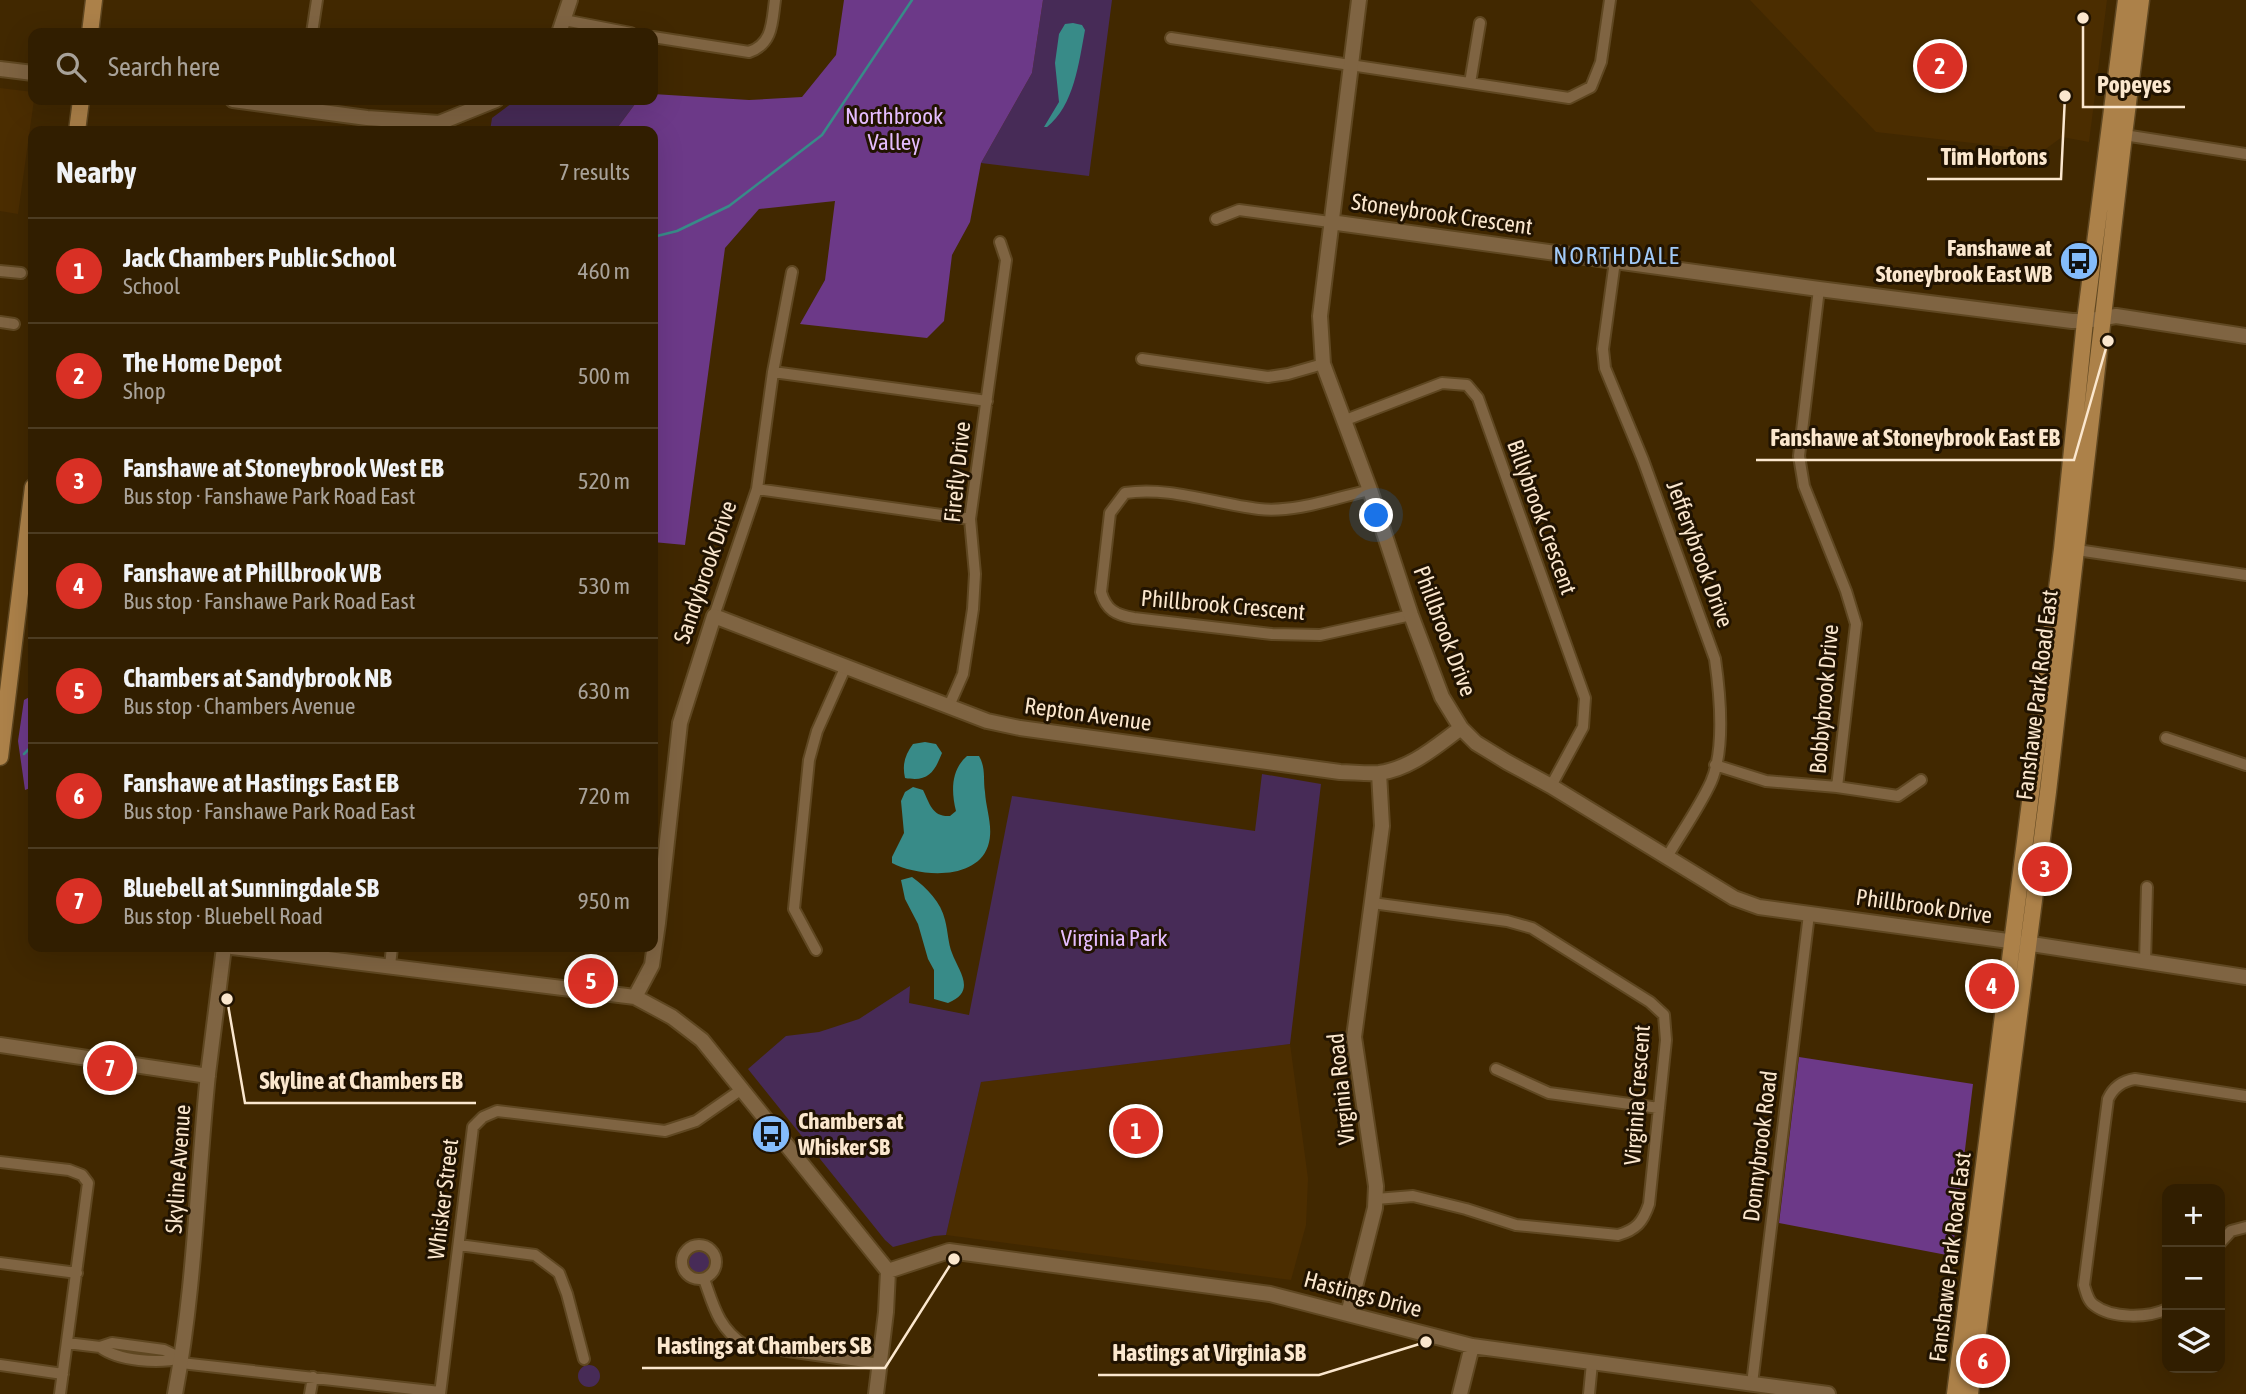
<!DOCTYPE html>
<html lang="en">
<head>
<meta charset="utf-8">
<style>
  :root { --surface:#311e00; --page:#39270a; --text:#f1f3f6; --muted:#a8a299; --line:#4c3c22; --accent:#d93025 }
  body { margin:0; font-family:"Asap Condensed",sans-serif; background:var(--page); color:var(--text) }
  .controls { position:absolute; right:21px; bottom:21px; display:grid; overflow:hidden; border-radius:14px; box-shadow:0 7px 28px #0002 }
  .controls button { width:63px; height:63px; display:grid; place-items:center; padding:0; border:0; border-bottom:2px solid var(--line); background:var(--surface); color:var(--text); font:35px sans-serif }
  .you { position:absolute; left:1377px; top:516px; width:24px; height:24px; margin:-18px; border:5px solid #fff; border-radius:50%; background:#1a73e8; box-shadow:0 0 0 10px #1a73e833 }
  .badge { display:grid; place-items:center; width:46px; height:46px; border-radius:50%; background:var(--accent); color:#fff; font-size:23px; font-weight:700 }
  .pin { position:absolute; translate:-50% -50%; border:4px solid #fff; box-shadow:0 2px 7px #0006 }
  .list { margin:0; padding:0; list-style:none }
  h2 { display:flex; justify-content:space-between; align-items:center; height:91px; margin:0; padding:0 28px; font-size:30px }
  h2 small { font-size:23px; font-weight:400; color:var(--muted) }
  .list li { display:grid; grid-template-columns:46px 1fr auto; gap:21px; align-items:center; box-sizing:border-box; height:105px; padding:0 28px; border-top:2px solid var(--line) }
  .list b { display:block; font-size:26px; white-space:nowrap }
  .list p { margin:0; font-size:23px; white-space:nowrap; color:var(--muted) }
  .list em { font-size:23px; font-style:normal; color:var(--muted) }
  .icon { flex:none; width:38px; height:38px; fill:none; stroke:currentColor; stroke-width:2; stroke-linecap:round; stroke-linejoin:round }
  .map { position:relative; flex:none; width:2246px; height:1394px; overflow:hidden }
  .search { position:absolute; background:var(--surface); box-shadow:0 7px 28px #0002; left:28px; top:28px; width:630px; height:77px; display:flex; align-items:center; gap:18px; box-sizing:border-box; padding:0 24px; border-radius:14px; color:var(--muted); font-size:26px }
  .panel { position:absolute; background:var(--surface); box-shadow:0 7px 28px #0002; left:28px; top:126px; width:630px; height:826px; border-radius:14px }
  .map>svg:first-child { display:block }
  .built { fill:#4b2d00 }
  .green { fill:#472b57 }
  .forest { fill:#6c3988 }
  .water { fill:#388b88 }
  .lines { fill:none; stroke-linecap:round; stroke-linejoin:round }
  .stream { stroke:#388b88; stroke-width:2.5 }
  .minor-casing { stroke:#5f4721; stroke-width:14 }
  .tertiary-casing { stroke:#5f4721; stroke-width:18 }
  .secondary-casing { stroke:#5f4721; stroke-width:19 }
  .minor { stroke:#7f6442; stroke-width:10 }
  .tertiary { stroke:#7f6442; stroke-width:14 }
  .secondary { stroke:#ac8149; stroke-width:16 }
  .labels { text-anchor:middle; dominant-baseline:central; stroke-width:6; stroke-linejoin:round; paint-order:stroke }
  .park-label { font-size:23px; fill:#e5bdfe; stroke:#211301 }
  .street-label { font-size:23px; fill:#fbe7ce; stroke:#211301 }
  .poi-label { font-size:23px; font-weight:bold; fill:#fbe7ce; stroke:#211301; text-anchor:end }
  .neighbourhood-label { font-size:24px; letter-spacing:2px; fill:#a1caf9; stroke:#211301 }
  .leader { fill:none; stroke:#fbe7ce; stroke-width:2.5 }
  .callout-dot { fill:#fbe7ce; stroke:#211301; stroke-width:2.5 }
  .callout-label { font-size:24px; text-anchor:middle; font-weight:bold; fill:#fbe7ce; stroke:#211301; stroke-width:6; stroke-linejoin:round; paint-order:stroke }
</style>
</head>
<body>
<div class="map">
<svg width="2246" height="1394" viewBox="0 0 2246 1394">
  <rect width="100%" height="100%" fill="#412800"/>
  <!-- built -->
  <path class="built" d="M1750,0H2107L2089,142L2062,137L2043,151L1876,132Z
    M0,88L33,92L34,100L18,214L0,211Z
    M1290,1044L1308,1179L1306,1225L1291,1280L946,1235L981,1082Z"/>
  <!-- green -->
  <path class="green" d="M1043,0H1112L1089,176L981,163L1032,73Z
    M516,100H638L615,131H490L492,118Z
    M1262,774L1321,784L1290,1044L981,1082L946,1235L934,1236L893,1247L885,1240L748,1069L786,1036L819,1032L859,1019L910,986L909,1003L969,1015L1012,796L1255,831Z
    M689 1262a11 11 0 1 1 22 0a11 11 0 1 1-22 0Z
    M578 1376a11 11 0 1 1 22 0a11 11 0 1 1-22 0Z"/>
  <!-- forest -->
  <path class="forest" d="M844,0H1043L1032,73L981,163L970,222L952,255L944,321L927,338L800,324L825,280L835,201L759,209L725,248L685,545L653,542V131H615L638,100H653V94L749,100L802,97L836,55Z
    M33,695V787L25,790L18,741L24,700Z
    M1799,1057L1973,1084L1952,1256L1779,1223Z"/>
  <!-- water -->
  <path class="water" d="M1073,23L1082,25L1085,30C1079,62 1074,106 1047,127H1044L1059,102L1055,63L1059,34L1065,24Z
    M925,742L936,744L942,753C934,773 928,782 905,778C902,764 905,755 913,744Z
    M967,756H979C986,768 983,779 985,792C986,810 994,828 988,846C976,881 919,877 892,863V857L904,833L901,801L905,792L913,787L923,790C930,804 932,817 950,816L956,811C951,791 951,770 967,756Z
    M912,877C927,888 941,902 945,920C948,931 948,943 952,953C959,972 977,991 948,1003L934,999V970L928,959L918,924L905,899L901,880Z"/>
  <g class="lines">
    <!-- stream -->
    <path class="stream" d="M653,237L677,231L729,206L822,135L912,0
      M24,754L33,745"/>
    <!-- minor casing -->
    <g class="minor-casing">
      <path id="minor" d="M564,20L631,33
        M312,33L317,0
        M653,37L749,52C773,44 772,22 775,0
        M1171,38L1569,98L1591,87L1601,62L1610,0
        M1470,83L1480,23
        M2124,135L2246,154
        M1216,219L1239,210L1330,222
        M1615,261L1603,349L1605,368L1643,460L1715,659C1720,694 1725,750 1711,782C1699,808 1681,833 1667,857
        M0,271L21,273
        M1819,289L1799,456L1804,486L1846,591L1856,624L1837,787
        M0,322L14,324
        M1142,359L1268,377L1288,374L1323,364
        M773,372L987,401
        M1343,421L1442,383L1467,385L1478,398L1585,698L1583,727L1551,786
        M757,489L970,519
        M1370,490C1335,498 1295,513 1259,509C1215,504 1169,486 1125,493L1110,513L1101,592C1106,610 1116,615 1134,618L1272,634L1320,635L1411,615
        M2077,550L2246,575
        M714,616L757,489L773,372L792,272
        M949,706L963,674L973,609L975,574L970,519L1006,260L1000,242
        M2166,738L2246,765
        M1715,765L1766,781L1837,787L1898,796L1921,780
        M1372,903L1507,921L1532,928L1650,1002L1664,1015L1666,1040L1649,1204C1643,1222 1636,1230 1618,1235L1516,1225L1466,1209L1413,1196L1376,1199
        M816,950L794,909L809,760L817,731L846,666
        M2145,962L2147,887
        M390,966L392,947
        M1496,1069L1549,1093L1659,1108
        M0,1162L69,1170L82,1175L88,1183L60,1394
        M2220,1243L2231,1231L2246,1227
        M682 1262a17 17 0 1 1 34 0a17 17 0 1 1-34 0Z
        M459,1245L535,1255L559,1273L567,1294L584,1359
        M0,1263L77,1273
        M704,1279C714,1307 718,1327 744,1345L880,1364
        M2167,1309C2148,1318 2112,1319 2094,1305C2088,1301 2086,1292 2084,1285L2108,1099C2113,1088 2122,1081 2135,1079L2246,1096
        M67,1343L100,1347L112,1343L164,1350L181,1358
        M100,1347C118,1361 159,1364 181,1358
        M181,1363L440,1392
        M0,1365L63,1374
        M1752,1384L1809,914
        M310,1394L313,1377
        M440,1394L473,1127L483,1117L497,1111L665,1131L696,1121L742,1089
        M1589,1394L1592,1363"/>
    </g>
    <!-- tertiary casing -->
    <g class="tertiary-casing">
      <path id="tertiary" d="M1359,0L1320,316L1323,364L1370,490L1411,615L1442,697L1461,728L1476,743L1507,762L1551,786L1734,898L1759,907L2038,945L2246,977
        M559,33L570,0
        M0,69L33,73
        M233,100L367,118L439,123L496,100
        M1330,222L1819,289L2072,321H2085L2116,316L2246,336
        M232,947L635,997L672,1017L702,1040L888,1271L886,1312L876,1394
        M635,997L652,965L658,923L680,723L714,616L987,721L1020,728L1340,772C1352,772 1366,774 1379,773C1411,769 1436,746 1461,728
        M0,1045L208,1076
        M888,1271L949,1251L1270,1294L1472,1346L1828,1394
        M1348,1314L1375,1208L1376,1186L1354,1037L1382,826L1379,773
        M175,1394C195,1288 197,1181 208,1074C213,1032 219,989 224,947
        M1460,1394L1472,1346"/>
    </g>
    <!-- secondary casing -->
    <g class="secondary-casing">
      <path id="secondary" d="M90,33L94,0
        M77,131L81,100
        M0,757L33,487
        M1955,1394L2062,549L2085,321L2126,0
        M1970,1394L2048,792L2124,135L2141,0"/>
    </g>
    <!-- minor -->
    <use href="#minor" class="minor"/>
    <!-- tertiary -->
    <use href="#tertiary" class="tertiary"/>
    <!-- secondary -->
    <use href="#secondary" class="secondary"/>
  </g>
  <!-- icons -->
  <defs>
    <g id="bus-disc" transform="scale(2.0125)"><circle r="9.5" fill="#84bcfb" stroke="#211301"/><path d="M-5-6H5V4H4V6H2V4H-2V6H-4V4H-5ZM-3.5-4V0h7V-4ZM-3.5 1.2v1.5H-2V1.2ZM2 1.2v1.5H3.5V1.2Z" fill="#111"/></g>
  </defs>
  <g fill-rule="evenodd">
    <use href="#bus-disc" x="2079" y="261"/>
    <use href="#bus-disc" x="771" y="1134"/>
  </g>
  <g class="labels">
    <!-- park labels -->
    <g class="park-label">
      <text x="894" y="116">Northbrook<tspan x="894" dy="26">Valley</tspan></text>
      <text x="1114" y="938">Virginia Park</text>
    </g>
    <!-- street labels -->
    <g class="street-label">
      <text transform="translate(1442 214) rotate(8)">Stoneybrook Crescent</text>
      <text transform="translate(957 472) rotate(-84)">Firefly Drive</text>
      <text transform="translate(1542 517) rotate(70)">Billybrook Crescent</text>
      <text transform="translate(1700 554) rotate(70)">Jefferybrook Drive</text>
      <text transform="translate(705 572) rotate(-71)">Sandybrook Drive</text>
      <text transform="translate(1223 605) rotate(5)">Phillbrook Crescent</text>
      <text transform="translate(1445 631) rotate(69)">Phillbrook Drive</text>
      <text transform="translate(2037 695) rotate(-83)">Fanshawe Park Road East</text>
      <text transform="translate(1824 699) rotate(-85)">Bobbybrook Drive</text>
      <text transform="translate(1088 714) rotate(8)">Repton Avenue</text>
      <text transform="translate(1924 906) rotate(8)">Phillbrook Drive</text>
      <text transform="translate(1341 1089) rotate(-96)">Virginia Road</text>
      <text transform="translate(1637 1095) rotate(-86)">Virginia Crescent</text>
      <text transform="translate(1760 1146) rotate(-83)">Donnybrook Road</text>
      <text transform="translate(178 1169) rotate(-86)">Skyline Avenue</text>
      <text transform="translate(443 1199) rotate(-83)">Whisker Street</text>
      <text transform="translate(1950 1257) rotate(-83)">Fanshawe Park Road East</text>
      <text transform="translate(1363 1294) rotate(15)">Hastings Drive</text>
    </g>
    <!-- poi labels -->
    <g class="poi-label">
      <text x="2052" y="248">Fanshawe at<tspan x="2052" dy="26">Stoneybrook East WB</tspan></text>
      <text x="798" y="1121" text-anchor="start">Chambers at<tspan x="798" dy="26">Whisker SB</tspan></text>
    </g>
    <!-- neighbourhood labels -->
    <g class="neighbourhood-label">
      <text x="1617" y="255">NORTHDALE</text>
    </g>
  </g>
  <!-- callouts -->
  <path class="leader" d="M2083 18L2083 107H2185M2065 96L2061 179H1927M2108 341L2074 460H1756M227 999L245 1103H476M954 1259L885 1368H642M1426 1342L1319 1375H1098"/>
  <g class="callout-dot">
    <circle cx="2083" cy="18" r="7"/>
    <circle cx="2065" cy="96" r="7"/>
    <circle cx="2108" cy="341" r="7"/>
    <circle cx="227" cy="999" r="7"/>
    <circle cx="954" cy="1259" r="7"/>
    <circle cx="1426" cy="1342" r="7"/>
  </g>
  <g class="callout-label">
    <text x="2134" y="93">Popeyes</text>
    <text x="1994" y="165">Tim Hortons</text>
    <text x="1915" y="446">Fanshawe at Stoneybrook East EB</text>
    <text x="361" y="1089">Skyline at Chambers EB</text>
    <text x="764" y="1354">Hastings at Chambers SB</text>
    <text x="1209" y="1361">Hastings at Virginia SB</text>
  </g>
</svg>
<div class="controls">
<button>+</button>
<button>−</button>
<button><svg class="icon" aria-label="layers" viewBox="0 0 24 24"><path d="M12 4l9 5-9 5-9-5zM3 14l9 5 9-5"/></svg></button>
</div>
<div class="you"></div>
<div class="pin badge" style="left:1136px;top:1131px">1</div>
<div class="pin badge" style="left:1940px;top:66px">2</div>
<div class="pin badge" style="left:2045px;top:869px">3</div>
<div class="pin badge" style="left:1992px;top:986px">4</div>
<div class="pin badge" style="left:591px;top:981px">5</div>
<div class="pin badge" style="left:1983px;top:1361px">6</div>
<div class="pin badge" style="left:110px;top:1068px">7</div>
<div class="search"><svg class="icon" aria-label="search" viewBox="0 0 24 24"><circle cx="10" cy="10" r="6"/><path d="M15 15l6 6"/></svg>Search here</div>
<section class="panel">
<h2>Nearby<small>7 results</small></h2>
<ul class="list">
<li><span class="badge">1</span><div><b>Jack Chambers Public School</b><p>School</p></div><em>460 m</em></li>
<li><span class="badge">2</span><div><b>The Home Depot</b><p>Shop</p></div><em>500 m</em></li>
<li><span class="badge">3</span><div><b>Fanshawe at Stoneybrook West EB</b><p>Bus stop · Fanshawe Park Road East</p></div><em>520 m</em></li>
<li><span class="badge">4</span><div><b>Fanshawe at Phillbrook WB</b><p>Bus stop · Fanshawe Park Road East</p></div><em>530 m</em></li>
<li><span class="badge">5</span><div><b>Chambers at Sandybrook NB</b><p>Bus stop · Chambers Avenue</p></div><em>630 m</em></li>
<li><span class="badge">6</span><div><b>Fanshawe at Hastings East EB</b><p>Bus stop · Fanshawe Park Road East</p></div><em>720 m</em></li>
<li><span class="badge">7</span><div><b>Bluebell at Sunningdale SB</b><p>Bus stop · Bluebell Road</p></div><em>950 m</em></li>
</ul>
</section>
</div>
</body>
</html>
